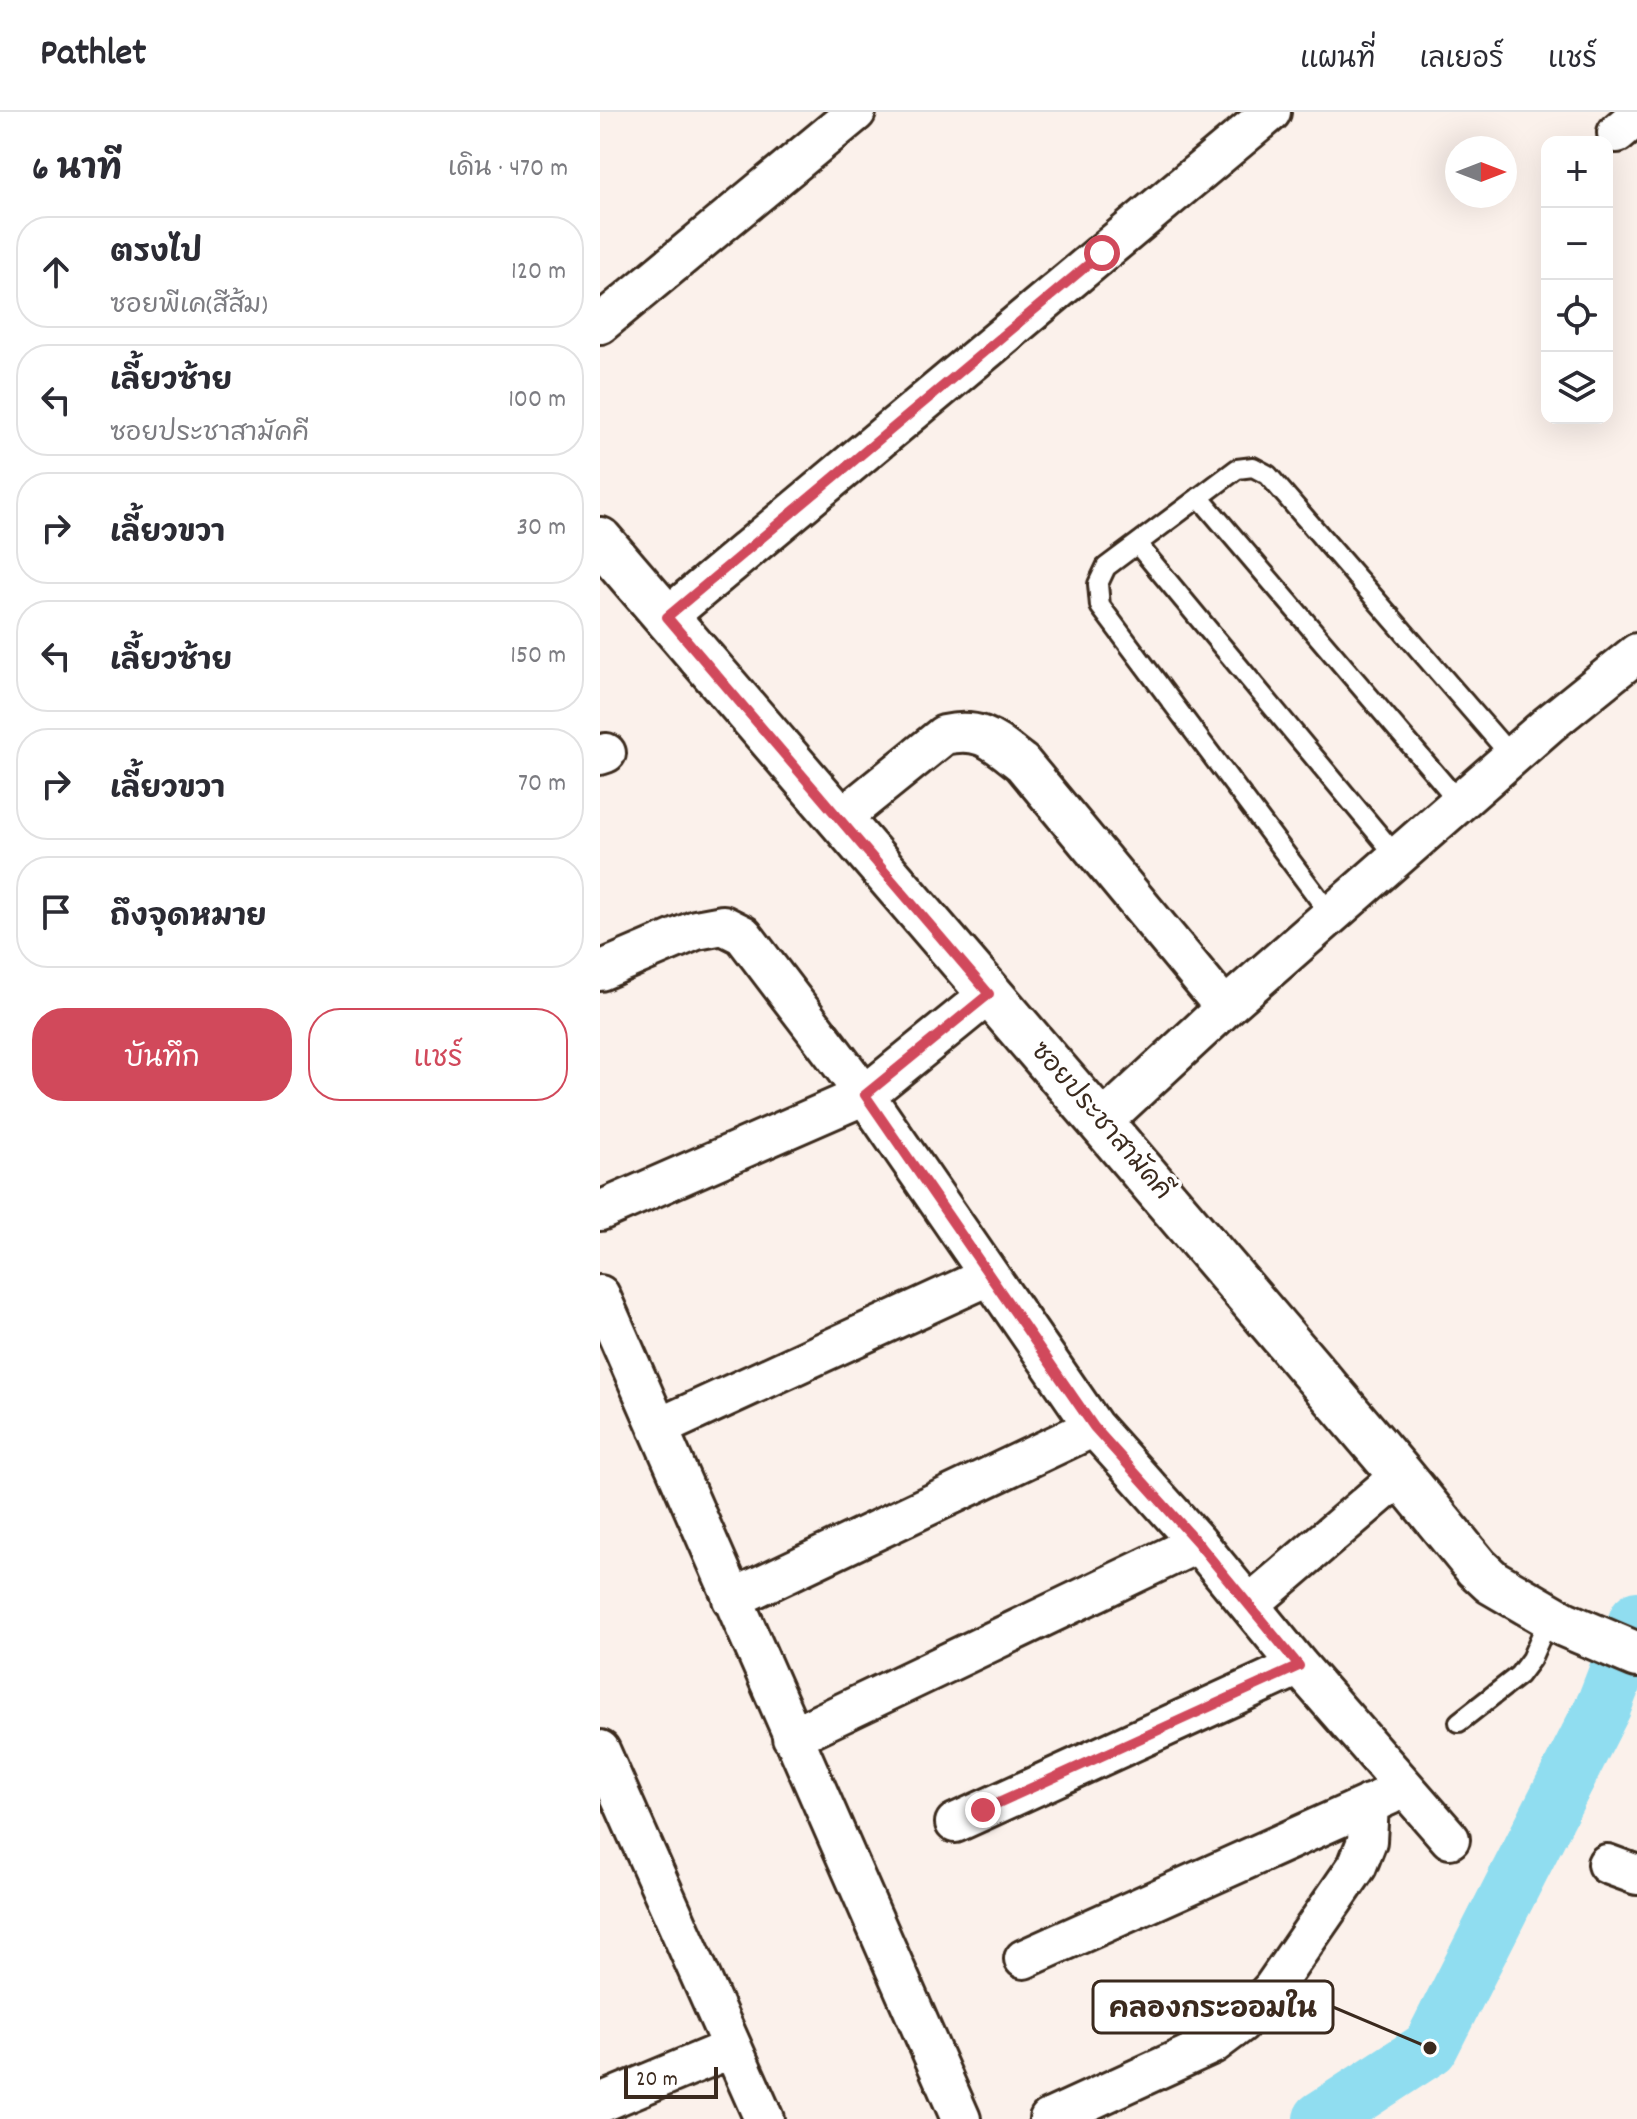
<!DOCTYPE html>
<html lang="th">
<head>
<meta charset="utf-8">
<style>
  :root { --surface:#fff; --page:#f2f2f3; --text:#2b2b33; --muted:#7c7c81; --line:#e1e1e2; --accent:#d1495b }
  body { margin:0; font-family:Dekko,"Playpen Sans Thai",sans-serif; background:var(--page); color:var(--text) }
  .controls { position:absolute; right:24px; top:24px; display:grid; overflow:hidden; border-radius:16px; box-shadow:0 8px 32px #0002 }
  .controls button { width:72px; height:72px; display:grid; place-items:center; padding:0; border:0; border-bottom:2px solid var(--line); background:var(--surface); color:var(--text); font:40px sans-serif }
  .compass { position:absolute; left:845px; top:24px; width:72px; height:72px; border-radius:50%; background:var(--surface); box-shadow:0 8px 32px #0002; rotate:90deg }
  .scale { position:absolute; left:24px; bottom:20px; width:94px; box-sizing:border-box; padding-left:8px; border:4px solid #3b2a1e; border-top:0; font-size:22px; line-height:28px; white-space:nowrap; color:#3b2a1e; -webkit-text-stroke:6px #fff; paint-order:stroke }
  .stop { position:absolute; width:24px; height:24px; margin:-18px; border:6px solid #d1495b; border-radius:50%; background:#fff }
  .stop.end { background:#d1495b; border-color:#fff; box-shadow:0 2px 8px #0008 }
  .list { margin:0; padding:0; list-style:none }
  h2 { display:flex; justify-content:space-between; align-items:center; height:104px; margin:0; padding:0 32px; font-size:34px }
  h2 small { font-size:26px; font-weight:400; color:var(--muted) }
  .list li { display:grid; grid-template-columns:52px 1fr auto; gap:24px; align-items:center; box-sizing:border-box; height:112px; margin:0 16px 16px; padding:0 16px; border:2px solid var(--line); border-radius:32px }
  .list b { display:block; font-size:30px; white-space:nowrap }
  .list p { margin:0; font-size:26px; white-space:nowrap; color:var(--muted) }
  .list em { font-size:26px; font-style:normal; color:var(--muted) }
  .actions { display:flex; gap:16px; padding:24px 32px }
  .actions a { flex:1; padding:18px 0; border:2px solid var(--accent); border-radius:32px; text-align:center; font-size:28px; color:var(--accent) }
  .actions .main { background:var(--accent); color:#fff }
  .icon { flex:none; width:44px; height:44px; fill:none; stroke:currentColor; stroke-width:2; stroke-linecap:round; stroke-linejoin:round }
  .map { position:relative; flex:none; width:1037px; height:2007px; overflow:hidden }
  header { display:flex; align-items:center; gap:48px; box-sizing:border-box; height:112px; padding:0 40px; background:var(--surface); border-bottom:2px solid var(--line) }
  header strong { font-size:38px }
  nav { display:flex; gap:44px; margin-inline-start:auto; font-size:28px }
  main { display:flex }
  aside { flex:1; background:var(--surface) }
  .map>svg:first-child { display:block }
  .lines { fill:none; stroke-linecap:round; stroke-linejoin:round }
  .river { stroke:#90ddf0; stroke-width:56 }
  .lane-casing { stroke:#3b2a1e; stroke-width:24 }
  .street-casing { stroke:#3b2a1e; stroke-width:44 }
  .secondary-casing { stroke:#3b2a1e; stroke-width:50 }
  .lane { stroke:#fff; stroke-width:18 }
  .street { stroke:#fff; stroke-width:38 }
  .secondary { stroke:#fff; stroke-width:44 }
  .route { stroke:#d1495b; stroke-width:10 }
  .labels { text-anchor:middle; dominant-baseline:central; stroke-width:7; stroke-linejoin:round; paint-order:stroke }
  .street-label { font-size:26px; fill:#3b2a1e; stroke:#fff }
  .leader { fill:none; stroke:#3b2a1e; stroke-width:3 }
  .callout-dot { fill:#3b2a1e; stroke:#fff; stroke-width:3 }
  .callout { fill:#fff; stroke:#3b2a1e; stroke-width:3 }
  .callout-label { font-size:28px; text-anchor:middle; font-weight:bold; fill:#3b2a1e }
</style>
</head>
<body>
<header>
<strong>Pathlet</strong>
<nav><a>แผนที่</a><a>เลเยอร์</a><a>แชร์</a></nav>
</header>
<main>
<aside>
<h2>6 นาที<small>เดิน · 470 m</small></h2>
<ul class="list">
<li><svg class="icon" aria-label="ahead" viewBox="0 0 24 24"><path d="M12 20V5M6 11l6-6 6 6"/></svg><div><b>ตรงไป</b><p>ซอยพีเค(สีส้ม)</p></div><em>120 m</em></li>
<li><svg class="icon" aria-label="left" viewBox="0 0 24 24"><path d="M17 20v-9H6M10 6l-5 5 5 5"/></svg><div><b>เลี้ยวซ้าย</b><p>ซอยประชาสามัคคี</p></div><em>100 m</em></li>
<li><svg class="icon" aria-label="right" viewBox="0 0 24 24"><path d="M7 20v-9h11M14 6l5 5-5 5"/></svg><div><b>เลี้ยวขวา</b></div><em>30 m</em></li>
<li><svg class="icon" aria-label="left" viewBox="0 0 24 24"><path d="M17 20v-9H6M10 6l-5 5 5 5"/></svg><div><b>เลี้ยวซ้าย</b></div><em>150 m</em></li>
<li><svg class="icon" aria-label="right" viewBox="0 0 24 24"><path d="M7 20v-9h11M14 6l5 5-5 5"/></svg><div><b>เลี้ยวขวา</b></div><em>70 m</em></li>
<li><svg class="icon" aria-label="arrive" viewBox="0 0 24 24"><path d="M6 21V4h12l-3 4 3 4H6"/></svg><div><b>ถึงจุดหมาย</b></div></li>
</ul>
<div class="actions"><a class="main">บันทึก</a><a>แชร์</a></div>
</aside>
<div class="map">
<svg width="1037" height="2007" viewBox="0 0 1037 2007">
  <rect width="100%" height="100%" fill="#fbf1eb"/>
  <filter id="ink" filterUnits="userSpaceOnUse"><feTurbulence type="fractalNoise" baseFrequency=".0125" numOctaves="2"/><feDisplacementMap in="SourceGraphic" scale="16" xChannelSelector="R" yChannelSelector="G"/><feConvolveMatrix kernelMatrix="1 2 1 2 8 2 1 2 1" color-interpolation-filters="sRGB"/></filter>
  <g filter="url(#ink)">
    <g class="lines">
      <!-- river -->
      <path class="river" d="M721,2007L830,1936L1004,1593L1037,1507"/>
      <!-- lane casing -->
      <g class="lane-casing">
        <path id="lane" d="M599,385L860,691
          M537,432L798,746
          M731,803L500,494L498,472L506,455L637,357L653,355L668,363L912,645
          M859,1610L919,1563L931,1547L950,1504"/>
      </g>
      <!-- street casing -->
      <g class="street-casing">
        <path id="street" d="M1017,21L1037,4
          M0,212L256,0
          M67,505L671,0
          M0,643L6,641
          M240,707L344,623C382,615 393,629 422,651L625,896
          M0,859L96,818L123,813L143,823L265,983L494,1315L598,1431L699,1554L850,1727
          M501,1011L625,896L949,612L1037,541
          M0,1099L265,983L389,882
          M0,1183L361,2007
          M58,1316L389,1164
          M132,1487L494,1315
          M649,1493L801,1363
          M192,1625L598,1431
          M0,1638L164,2007
          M355,1711L699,1554
          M1007,1752L1037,1763
          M424,1847L790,1683
          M0,1991L132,1936
          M449,2007L613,1932L641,1911L673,1876L757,1754L767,1729L769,1692"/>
      </g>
      <!-- secondary casing -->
      <g class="secondary-casing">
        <path id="secondary" d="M0,428L501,1011L801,1363L877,1456L892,1470L964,1512L1037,1543"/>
      </g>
      <!-- lane -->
      <use href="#lane" class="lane"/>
      <!-- street -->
      <use href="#street" class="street"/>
      <!-- secondary -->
      <use href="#secondary" class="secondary"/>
    </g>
  </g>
  <g class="lines" filter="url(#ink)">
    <!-- route -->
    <path class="route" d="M383,1698L699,1554L598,1431L494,1315L265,983L389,882L67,505L502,141"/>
  </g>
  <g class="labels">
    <!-- street labels -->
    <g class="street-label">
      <text transform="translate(500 1010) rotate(49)">ซอยประชาสามัคคี</text>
    </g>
  </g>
  <!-- callouts -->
  <path class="leader" d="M830 1936L733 1895"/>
  <circle class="callout-dot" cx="830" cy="1936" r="8"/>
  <rect class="callout" x="493" y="1869" width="240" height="52" rx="8"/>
  <g class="callout-label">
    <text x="613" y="1905">คลองกระออมใน</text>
  </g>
</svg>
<div class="controls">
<button>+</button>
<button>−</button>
<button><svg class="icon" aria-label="locate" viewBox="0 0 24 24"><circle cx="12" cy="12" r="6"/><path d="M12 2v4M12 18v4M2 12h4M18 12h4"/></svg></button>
<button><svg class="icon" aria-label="layers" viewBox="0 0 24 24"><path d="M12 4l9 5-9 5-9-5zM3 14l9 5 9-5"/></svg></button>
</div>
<svg class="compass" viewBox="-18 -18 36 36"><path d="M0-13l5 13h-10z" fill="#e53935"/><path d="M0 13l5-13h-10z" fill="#7c7c81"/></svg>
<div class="scale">20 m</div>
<div class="stop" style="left:502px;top:141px"></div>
<div class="stop end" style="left:383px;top:1698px"></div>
</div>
</main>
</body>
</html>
